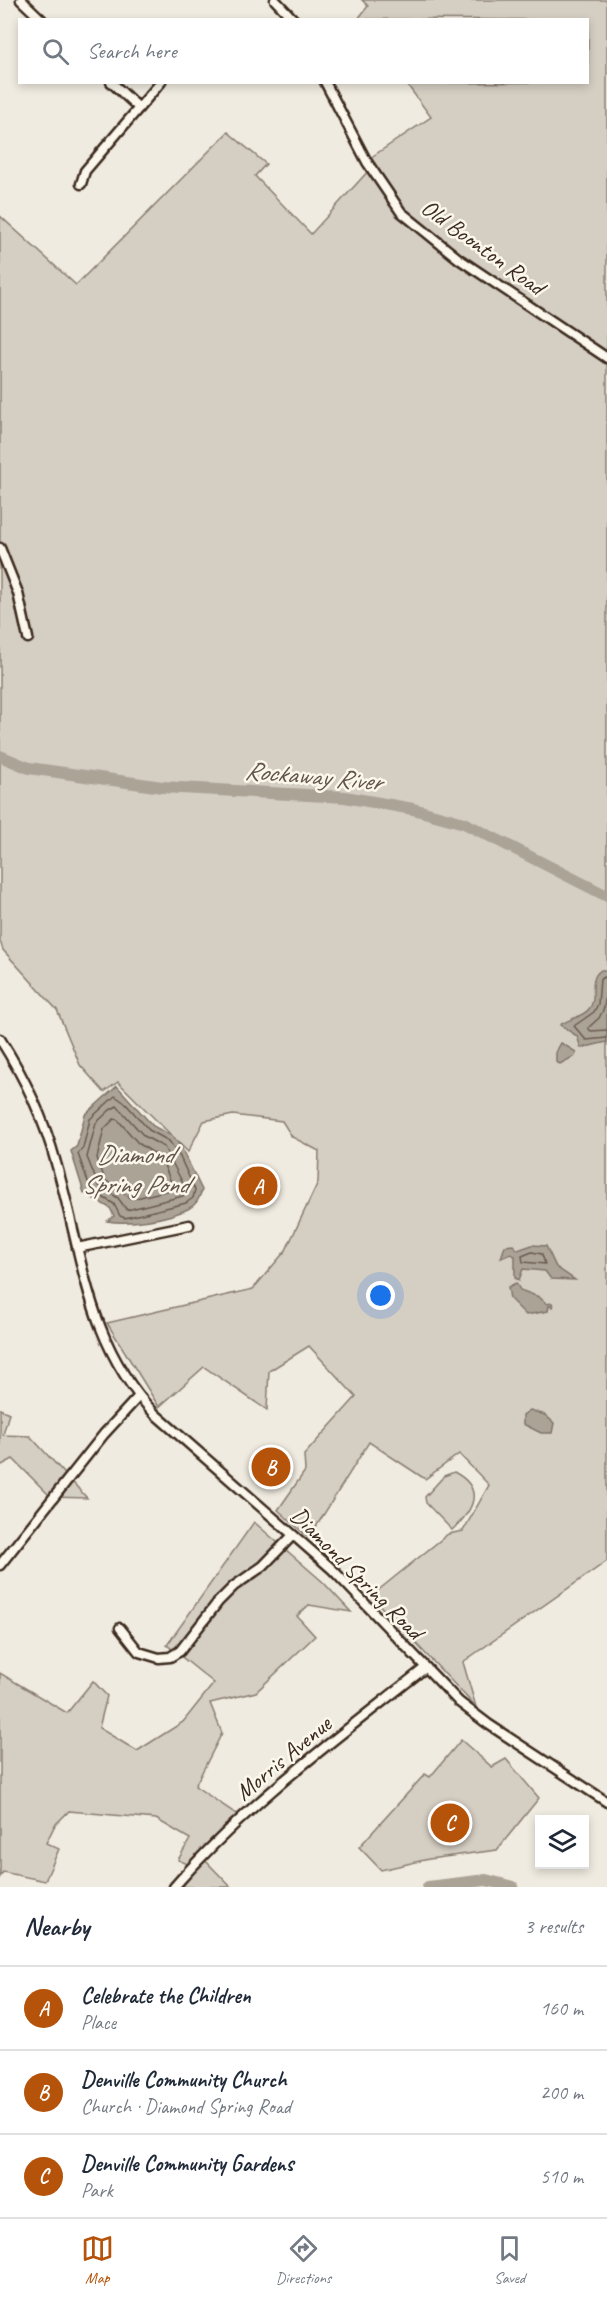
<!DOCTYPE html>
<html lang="en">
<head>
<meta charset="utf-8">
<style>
  :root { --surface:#fff; --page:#f6f6f7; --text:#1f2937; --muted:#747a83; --line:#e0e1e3; --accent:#b45309 }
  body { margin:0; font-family:Caveat,sans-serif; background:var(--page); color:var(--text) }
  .controls { position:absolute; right:18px; bottom:18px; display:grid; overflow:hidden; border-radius:0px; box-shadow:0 3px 9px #0003 }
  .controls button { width:54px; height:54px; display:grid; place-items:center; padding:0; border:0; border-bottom:2px solid var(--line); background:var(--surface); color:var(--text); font:30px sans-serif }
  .you { position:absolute; left:381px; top:1296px; width:21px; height:21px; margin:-15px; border:4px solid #fff; border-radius:50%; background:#1a73e8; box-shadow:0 0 0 9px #1a73e833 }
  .badge { display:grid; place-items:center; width:39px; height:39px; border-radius:50%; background:var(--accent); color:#fff; font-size:20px; font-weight:700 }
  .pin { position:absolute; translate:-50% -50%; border:3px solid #fff; box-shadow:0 2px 6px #0006 }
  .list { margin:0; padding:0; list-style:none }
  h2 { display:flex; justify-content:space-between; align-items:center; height:78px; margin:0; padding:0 24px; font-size:26px }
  h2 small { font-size:20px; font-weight:400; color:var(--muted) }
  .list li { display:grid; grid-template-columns:39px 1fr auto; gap:18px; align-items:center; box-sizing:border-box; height:84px; padding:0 24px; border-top:2px solid var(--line) }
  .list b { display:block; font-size:22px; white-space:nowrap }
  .list p { margin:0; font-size:20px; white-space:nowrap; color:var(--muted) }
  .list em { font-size:20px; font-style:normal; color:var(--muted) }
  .icon { flex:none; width:33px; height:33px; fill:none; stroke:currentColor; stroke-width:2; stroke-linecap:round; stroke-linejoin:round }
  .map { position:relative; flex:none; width:607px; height:1887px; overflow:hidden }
  .search { position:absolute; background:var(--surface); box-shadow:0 3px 9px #0003; left:18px; right:18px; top:18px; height:66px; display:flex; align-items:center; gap:15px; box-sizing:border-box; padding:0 21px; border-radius:0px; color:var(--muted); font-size:22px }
  .sheet { height:330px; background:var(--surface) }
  nav { display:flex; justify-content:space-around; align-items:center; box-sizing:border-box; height:84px; border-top:2px solid var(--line); background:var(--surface); font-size:16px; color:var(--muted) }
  nav a { display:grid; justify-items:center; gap:3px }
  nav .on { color:var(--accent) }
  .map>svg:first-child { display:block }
  .green { fill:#d5cec3; stroke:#887c70; stroke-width:1.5 }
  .water { fill:#aca397; stroke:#7f7367; stroke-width:1.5 }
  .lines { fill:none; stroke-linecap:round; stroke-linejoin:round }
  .shore { stroke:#685a4e; stroke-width:1.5 }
  .river { stroke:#aca397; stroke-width:12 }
  .minor-casing { stroke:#3b2a1e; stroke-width:13 }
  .minor { stroke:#fbf7ec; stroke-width:8 }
  .labels { text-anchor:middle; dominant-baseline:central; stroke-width:5; stroke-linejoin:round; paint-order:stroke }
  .street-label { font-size:24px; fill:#3b2a1e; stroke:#fbf7ec }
  .water-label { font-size:26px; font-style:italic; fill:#635448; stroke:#fbf7ec }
</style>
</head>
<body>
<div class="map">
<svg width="607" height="1887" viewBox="0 0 607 1887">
  <rect width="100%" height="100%" fill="#f0ebe0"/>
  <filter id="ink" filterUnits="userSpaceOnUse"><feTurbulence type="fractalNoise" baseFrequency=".0167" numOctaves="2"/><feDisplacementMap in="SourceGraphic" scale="12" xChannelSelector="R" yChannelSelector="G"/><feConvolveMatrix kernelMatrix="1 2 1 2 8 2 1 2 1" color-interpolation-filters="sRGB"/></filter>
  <g filter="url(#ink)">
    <!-- green -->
    <path class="green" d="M362,0H607V1561L463,1662L476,1707L371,1596L448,1534L463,1531L489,1485L459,1454L425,1479L369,1442L309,1538L278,1510L305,1471L304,1455L356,1397L309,1346L269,1371L267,1410L204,1367L159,1407L107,1323L253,1289L286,1250L318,1182L319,1151L292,1137L282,1121L233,1115L204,1121L188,1152L118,1082L104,1092L80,1065L57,1010L3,950L0,941V216L76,285L228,132L266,164L255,176L311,234L370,169L367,160L431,117L406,83L588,82V20L358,19L368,6Z
      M0,1409L9,1413L3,1435L30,1436L87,1498L51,1497L13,1459L0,1466Z
      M454,1472C486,1489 473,1511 452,1530L426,1503L425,1497L444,1476Z
      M254,1522L323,1582L351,1612L309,1605L297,1616L315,1636L256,1692L210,1703L222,1733L195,1786L242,1818L204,1859L231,1887H178L195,1867L178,1860L190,1839L156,1819L69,1811L55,1825L46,1843L59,1849L45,1881L3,1872L0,1877V1673L67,1713L93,1681L107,1696L99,1728L137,1751L183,1722L214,1683L167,1645Z
      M461,1740L492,1767L506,1759L539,1798L497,1850L429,1859L381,1870L359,1847L425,1774L430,1777Z"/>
    <!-- water -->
    <path class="water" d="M601,970H607V1042L581,1048L577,1036L560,1025C568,1019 583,1017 589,1009C599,997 586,980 601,970Z
      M561,1043L576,1052L575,1056L560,1064L556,1062V1052Z
      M117,1086L153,1126L172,1136L180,1145L202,1190C199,1198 197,1205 188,1209C167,1219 129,1225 107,1221L114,1216L110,1208L84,1193L71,1151L77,1146L85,1115Z
      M513,1245L518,1250L532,1245L546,1246L556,1267L575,1280L551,1279L545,1271L523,1269L519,1280L515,1278V1256L510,1254L501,1258L505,1246Z
      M516,1283L520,1290L539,1297L547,1304L552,1303L553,1307L549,1306L548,1311L526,1315L510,1299L508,1287Z
      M530,1410L545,1415L554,1423L552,1433H541L523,1424V1415Z"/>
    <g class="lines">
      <!-- shore -->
      <path class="shore" d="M607,976L600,979L598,1004L594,1012L574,1026L586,1040L607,1038
        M607,984L604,1008L599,1018L588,1028L591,1031L607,1030
        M115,1096L125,1103L149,1130L169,1141L180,1157L195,1190L193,1198L186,1203L125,1218L120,1216L114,1204L91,1190L78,1154L83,1148L90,1119Z
        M117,1106L144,1136L164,1147L187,1191L183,1196L127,1210L118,1198L98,1185L87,1157L96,1123L110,1110Z
        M114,1119L118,1120L138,1143L161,1158L174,1189L132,1199L105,1180L97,1158L104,1129Z
        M532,1252L542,1254L545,1264L523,1262L522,1256Z"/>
      <!-- river -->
      <path class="river" d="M0,756L29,768L162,787L345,797L413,809L464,823L607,896
        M428,1887L486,1880L513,1887"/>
      <!-- minor casing -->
      <g class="minor-casing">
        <path id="minor" d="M21,0L42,20
          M275,0L294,20
          M111,82L139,108
          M325,82L367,162L401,212L459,259L607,358
          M81,184L85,171L161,82
          M0,548L18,593L28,638
          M0,1039C25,1078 44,1119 56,1163C83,1254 86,1342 155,1414L332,1569L459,1702L488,1724L607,1802
          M77,1248L189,1225
          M0,1565L104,1434L139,1396
          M120,1628L139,1652L159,1658L170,1657L180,1651L218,1602L234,1586L263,1566L293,1535
          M174,1887C247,1803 338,1737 425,1668"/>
      </g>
      <!-- minor -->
      <use href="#minor" class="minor"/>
    </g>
  </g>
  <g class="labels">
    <!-- street labels -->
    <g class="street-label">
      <text transform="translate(483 247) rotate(36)">Old Boonton Road</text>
      <text transform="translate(357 1573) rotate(45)">Diamond Spring Road</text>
      <text transform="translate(283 1758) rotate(-40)">Morris Avenue</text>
    </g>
    <!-- water labels -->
    <g class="water-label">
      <text transform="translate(313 776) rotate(5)">Rockaway River</text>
      <text x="135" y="1154">Diamond<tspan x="135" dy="30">Spring Pond</tspan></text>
    </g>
  </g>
</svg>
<div class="controls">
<button><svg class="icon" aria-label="layers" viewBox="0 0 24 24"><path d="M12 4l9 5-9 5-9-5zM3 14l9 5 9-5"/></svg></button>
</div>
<div class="you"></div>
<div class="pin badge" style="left:258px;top:1186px">A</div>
<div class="pin badge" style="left:271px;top:1467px">B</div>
<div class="pin badge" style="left:450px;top:1823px">C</div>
<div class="search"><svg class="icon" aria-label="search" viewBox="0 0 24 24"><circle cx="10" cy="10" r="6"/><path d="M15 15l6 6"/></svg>Search here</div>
</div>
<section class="sheet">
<h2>Nearby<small>3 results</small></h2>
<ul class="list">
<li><span class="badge">A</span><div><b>Celebrate the Children</b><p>Place</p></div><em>160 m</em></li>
<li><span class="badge">B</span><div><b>Denville Community Church</b><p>Church · Diamond Spring Road</p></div><em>200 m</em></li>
<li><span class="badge">C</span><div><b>Denville Community Gardens</b><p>Park</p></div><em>510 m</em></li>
</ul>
</section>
<nav>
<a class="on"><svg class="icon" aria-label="map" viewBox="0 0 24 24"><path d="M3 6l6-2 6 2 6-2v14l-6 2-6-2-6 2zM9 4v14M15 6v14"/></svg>Map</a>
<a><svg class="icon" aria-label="directions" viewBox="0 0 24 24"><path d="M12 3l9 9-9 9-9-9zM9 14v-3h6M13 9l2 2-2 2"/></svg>Directions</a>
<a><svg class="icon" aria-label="saved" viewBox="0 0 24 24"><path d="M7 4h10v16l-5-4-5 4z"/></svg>Saved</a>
</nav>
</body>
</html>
